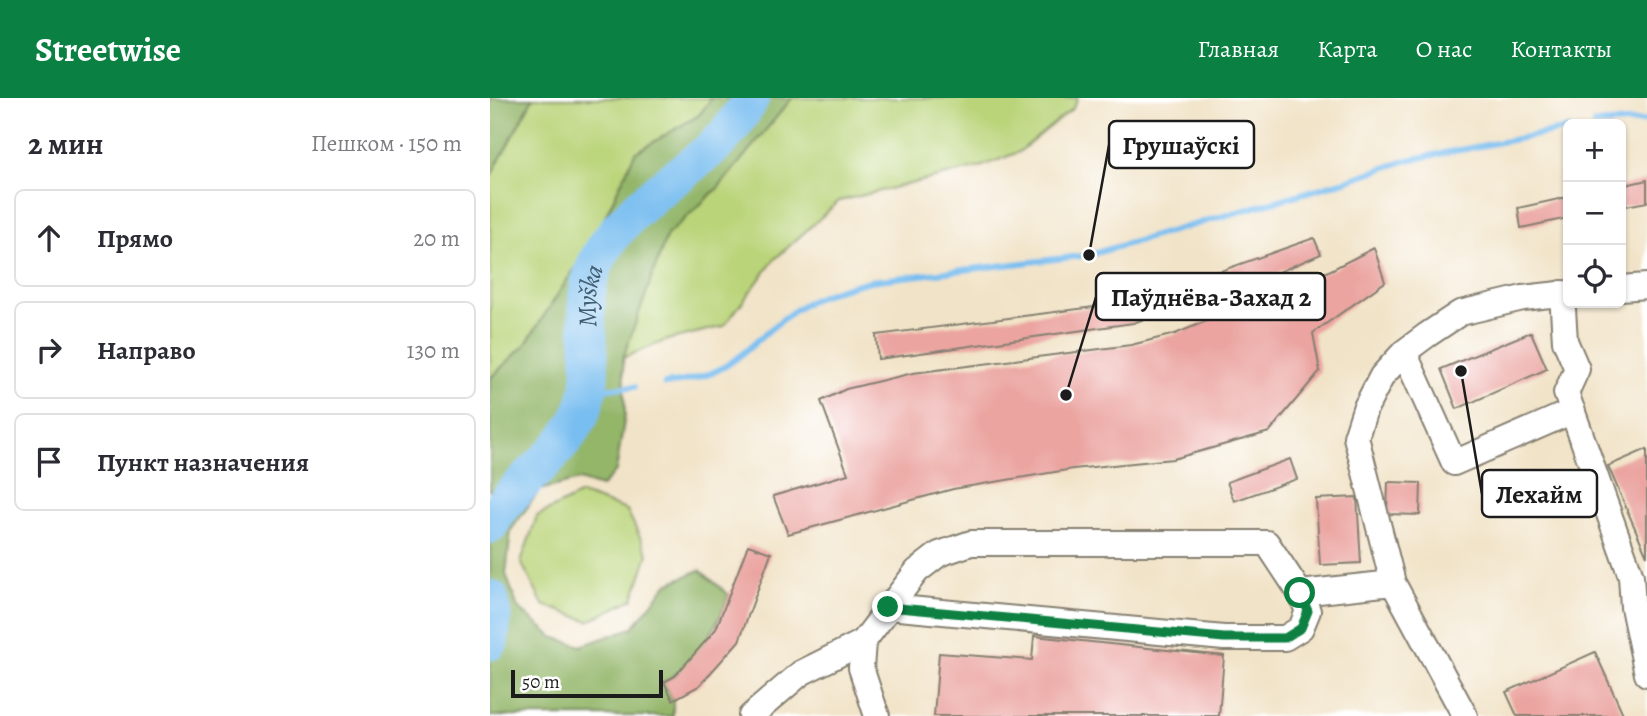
<!DOCTYPE html>
<html lang="ru">
<head>
<meta charset="utf-8">
<style>
  :root { --surface:#fff; --page:#f2f2f3; --text:#2b2b33; --muted:#7c7c81; --line:#e1e1e2; --accent:#0b8043 }
  body { margin:0; font-family:Alegreya,serif; background:var(--page); color:var(--text) }
  .controls { position:absolute; right:21px; top:21px; display:grid; overflow:hidden; border-radius:10px; box-shadow:0 2px 5px #0004 }
  .controls button { width:63px; height:63px; display:grid; place-items:center; padding:0; border:0; border-bottom:2px solid var(--line); background:var(--surface); color:var(--text); font:35px sans-serif }
  .scale { position:absolute; left:21px; bottom:18px; width:152px; box-sizing:border-box; padding-left:7px; border:4px solid #1c1c1c; border-top:0; font-size:19px; line-height:24px; white-space:nowrap; color:#1c1c1c; -webkit-text-stroke:5px #fff; paint-order:stroke }
  .stop { position:absolute; width:21px; height:21px; margin:-16px; border:5px solid #0b8043; border-radius:50%; background:#fff }
  .stop.end { background:#0b8043; border-color:#fff; box-shadow:0 2px 7px #0008 }
  .list { margin:0; padding:0; list-style:none }
  h2 { display:flex; justify-content:space-between; align-items:center; height:91px; margin:0; padding:0 28px; font-size:30px }
  h2 small { font-size:23px; font-weight:400; color:var(--muted) }
  .list li { display:grid; grid-template-columns:46px 1fr auto; gap:21px; align-items:center; box-sizing:border-box; height:98px; margin:0 14px 14px; padding:0 14px; border:2px solid var(--line); border-radius:10px }
  .list b { display:block; font-size:26px; white-space:nowrap }
  .list em { font-size:23px; font-style:normal; color:var(--muted) }
  .icon { flex:none; width:38px; height:38px; fill:none; stroke:currentColor; stroke-width:2; stroke-linecap:round; stroke-linejoin:round }
  .map { position:relative; flex:none; width:1157px; height:618px; overflow:hidden }
  header { display:flex; align-items:center; gap:42px; box-sizing:border-box; height:98px; padding:0 35px; background:var(--accent); color:#fff }
  header strong { font-size:33px }
  nav { display:flex; gap:38px; margin-inline-start:auto; font-size:24px }
  main { display:flex }
  aside { flex:1; background:var(--surface) }
  .map>svg:first-child { display:block }
  .green { fill:#bad479; stroke:#6b784a; stroke-width:2 }
  .forest { fill:#93b669; stroke:#586942; stroke-width:2 }
  .lines { fill:none; stroke-linecap:round; stroke-linejoin:round }
  .stream { stroke:#79bef0; stroke-width:6 }
  .river { stroke:#79bef0; stroke-width:37 }
  .building { fill:#eba4a0 }
  .minor-casing { stroke:#868072; stroke-width:28 }
  .minor { stroke:#fff; stroke-width:24 }
  .route { stroke:#0b8043; stroke-width:9 }
  .labels { text-anchor:middle; dominant-baseline:central; stroke-width:6; stroke-linejoin:round; paint-order:stroke }
  .water-label { font-size:26px; font-style:italic; fill:#415d71; stroke:#fff }
  .leader { fill:none; stroke:#1c1c1c; stroke-width:2.5 }
  .callout-dot { fill:#1c1c1c; stroke:#fff; stroke-width:2.5 }
  .callout { fill:#fff; stroke:#1c1c1c; stroke-width:2.5 }
  .callout-label { font-size:26px; text-anchor:middle; font-weight:bold; fill:#1c1c1c }
</style>
</head>
<body>
<header>
<strong>Streetwise</strong>
<nav><a>Главная</a><a>Карта</a><a>О нас</a><a>Контакты</a></nav>
</header>
<main>
<aside>
<h2>2 мин<small>Пешком · 150 m</small></h2>
<ul class="list">
<li><svg class="icon" aria-label="ahead" viewBox="0 0 24 24"><path d="M12 20V5M6 11l6-6 6 6"/></svg><div><b>Прямо</b></div><em>20 m</em></li>
<li><svg class="icon" aria-label="right" viewBox="0 0 24 24"><path d="M7 20v-9h11M14 6l5 5-5 5"/></svg><div><b>Направо</b></div><em>130 m</em></li>
<li><svg class="icon" aria-label="arrive" viewBox="0 0 24 24"><path d="M6 21V4h12l-3 4 3 4H6"/></svg><div><b>Пункт назначения</b></div></li>
</ul>
</aside>
<div class="map">
<svg width="1157" height="618" viewBox="0 0 1157 618">
  <rect width="100%" height="100%" fill="#fff"/>
  <filter id="ink" filterUnits="userSpaceOnUse"><feTurbulence type="fractalNoise" baseFrequency=".0143" numOctaves="2"/><feDisplacementMap in="SourceGraphic" scale="14" xChannelSelector="R" yChannelSelector="G"/><feConvolveMatrix kernelMatrix="1 2 1 2 8 2 1 2 1" color-interpolation-filters="sRGB"/></filter>
  <filter id="wash" filterUnits="userSpaceOnUse"><feTurbulence type="fractalNoise" baseFrequency=".00686" numOctaves="4" result="noise"/><feDisplacementMap in="SourceGraphic" scale="28" xChannelSelector="R" yChannelSelector="G"/><feGaussianBlur stdDeviation="1.57" result="paint"/><feColorMatrix in="noise" values="0 0 0 0 0 0 0 0 0 0 0 0 0 0 0 0 0 1.4 0 .05"/><feComposite in="paint" operator="in"/></filter>
  <g filter="url(#wash)">
    <rect width="100%" height="100%" fill="#f1e3c7"/>
    <!-- green -->
    <path class="green" d="M43,0H222L209,17L145,55L109,132L70,193L35,247L0,280V79Z
      M302,0H588L583,10L529,54L490,69L349,103L285,161L234,228L177,242L133,260L177,137L229,89Z
      M91,396L137,412L158,456L143,501L99,523L53,507L31,464L47,418Z"/>
    <!-- forest -->
    <path class="forest" d="M0,0H43L0,79Z
      M222,0H302L229,89L177,137L133,260L135,317L126,373L111,389L89,382L50,392L21,432L16,476L28,510L63,539L91,548L142,530L177,486L210,472L239,497C227,530 206,567 174,584L183,602V618H0V281L35,247L70,193L109,132L145,55L209,17Z"/>
    <g class="lines">
      <!-- stream -->
      <path class="stream" d="M1104,26L1157,23
        M175,286C252,278 256,242 313,207C334,195 356,189 380,183L599,157L852,84L918,62L1078,31
        M99,291L144,289"/>
      <!-- river -->
      <g class="river">
        <path id="s1" d="M0,427C24,381 84,353 97,299C105,267 95,230 97,197C105,128 177,89 225,48C239,35 251,17 261,0"/>
        <path d="M0,500L3,519L0,544"/>
      </g>
    </g>
    <g id="blocks">
      <!-- building -->
      <path class="building" d="M1157,82V104L1131,109V88Z
        M1078,99V120L1031,130L1028,110Z
        M824,140L831,156L782,177L643,225L388,261L386,237L643,204Z
        M884,150L895,184L823,235L830,273L779,334L683,361L583,371L463,391L298,436L283,398L358,376L331,303L356,291L423,275L641,247L685,236L841,172Z
        M1041,234L1057,271L967,311L951,271Z
        M1157,351V458L1118,368Z
        M800,361L807,381L744,403L737,384Z
        M898,384L931,385L930,417L897,416Z
        M867,399L871,465L830,467L826,401Z
        M258,447L281,455L249,543L209,588L183,602L174,584L185,578L226,531Z
        M544,538L734,558L729,618H444L449,555L542,562Z
        M1105,554L1134,618H1027L1016,594Z"/>
    </g>
  </g>
  <g filter="url(#ink)">
    <use href="#blocks" fill-opacity="0" stroke="#868072" stroke-width="2"/>
    <g class="lines">
      <!-- minor casing -->
      <g class="minor-casing">
        <path id="minor" d="M1131,190L1157,188
          M1072,195L1075,243L1087,271L1076,295L1141,478L1143,509L1157,576
          M914,254L964,365L1083,313
          M398,509L734,540H795L811,530L818,513L810,495
          M261,618L311,575L373,544
          M387,618L371,570L373,544L427,473L449,456L481,445H777L810,495L903,485
          M975,618L903,485L866,339L875,311L892,278L914,254L937,237L970,215L1033,200L1078,195"/>
      </g>
      <!-- minor -->
      <use href="#minor" class="minor"/>
    </g>
  </g>
  <g class="lines" filter="url(#ink)">
    <!-- route -->
    <path class="route" d="M398,509L734,540H795L811,530L818,513L810,495"/>
  </g>
  <g class="labels">
    <!-- water labels -->
    <g class="water-label">
      <text stroke="none"><textPath href="#s1" startOffset="264">Муška</textPath></text>
    </g>
  </g>
  <!-- callouts -->
  <path class="leader" d="M599 157L619 47M576 297L606 199M971 273L992 396"/>
  <g class="callout-dot">
    <circle cx="599" cy="157" r="7"/>
    <circle cx="576" cy="297" r="7"/>
    <circle cx="971" cy="273" r="7"/>
  </g>
  <g class="callout">
    <rect x="619" y="23" width="145" height="47" rx="7"/>
    <rect x="606" y="175" width="229" height="47" rx="7"/>
    <rect x="992" y="372" width="115" height="47" rx="7"/>
  </g>
  <g class="callout-label">
    <text x="691" y="56">Грушаўскі</text>
    <text x="721" y="208">Паўднёва-Захад 2</text>
    <text x="1049" y="405">Лехайм</text>
  </g>
</svg>
<div class="controls">
<button>+</button>
<button>−</button>
<button><svg class="icon" aria-label="locate" viewBox="0 0 24 24"><circle cx="12" cy="12" r="6"/><path d="M12 2v4M12 18v4M2 12h4M18 12h4"/></svg></button>
</div>
<div class="scale">50 m</div>
<div class="stop" style="left:810px;top:495px"></div>
<div class="stop end" style="left:398px;top:509px"></div>
</div>
</main>
</body>
</html>
